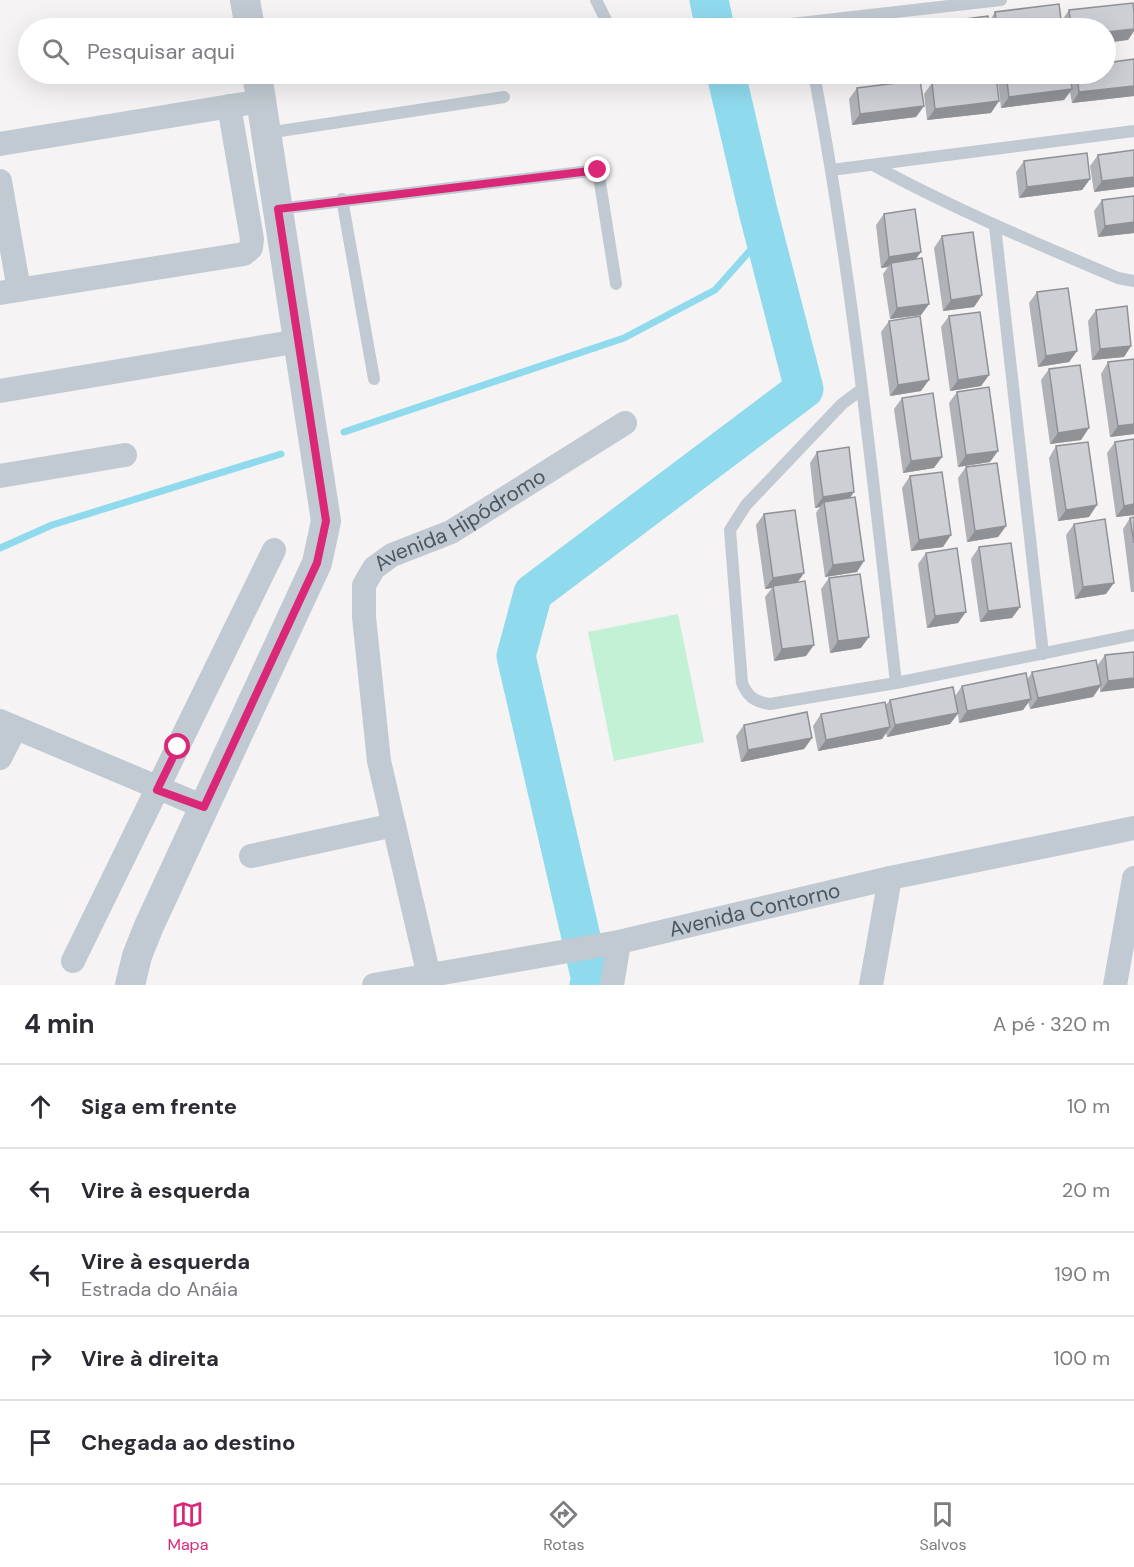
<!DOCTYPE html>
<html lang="pt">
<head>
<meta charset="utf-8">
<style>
  :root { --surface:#fff; --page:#f7f7f7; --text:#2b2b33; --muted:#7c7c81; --line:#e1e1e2; --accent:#db2777 }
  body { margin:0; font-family:"DM Sans",sans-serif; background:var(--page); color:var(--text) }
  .stop { position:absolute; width:18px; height:18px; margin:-14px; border:4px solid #db2777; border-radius:50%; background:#fff }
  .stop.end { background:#db2777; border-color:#fff; box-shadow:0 2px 6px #0008 }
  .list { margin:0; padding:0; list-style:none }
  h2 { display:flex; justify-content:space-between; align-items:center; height:78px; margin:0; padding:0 24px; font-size:26px }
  h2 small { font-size:20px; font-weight:400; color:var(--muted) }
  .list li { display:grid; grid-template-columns:39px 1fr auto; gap:18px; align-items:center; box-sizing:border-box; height:84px; padding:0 24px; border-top:2px solid var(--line) }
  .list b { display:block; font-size:22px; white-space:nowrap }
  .list p { margin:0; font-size:20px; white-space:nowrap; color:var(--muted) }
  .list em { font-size:20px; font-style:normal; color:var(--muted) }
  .icon { flex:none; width:33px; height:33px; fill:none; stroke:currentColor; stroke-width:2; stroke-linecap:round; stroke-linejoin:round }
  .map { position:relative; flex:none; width:1134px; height:985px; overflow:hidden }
  .search { position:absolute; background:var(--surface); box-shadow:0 6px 24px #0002; left:18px; right:18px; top:18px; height:66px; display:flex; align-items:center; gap:15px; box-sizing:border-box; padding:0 21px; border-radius:33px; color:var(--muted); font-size:22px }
  .sheet { height:498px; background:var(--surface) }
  nav { display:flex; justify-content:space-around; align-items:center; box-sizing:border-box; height:84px; border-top:2px solid var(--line); background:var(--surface); font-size:16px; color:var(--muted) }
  nav a { display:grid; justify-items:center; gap:3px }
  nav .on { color:var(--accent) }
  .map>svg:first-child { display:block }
  .green { fill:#c3f1d5 }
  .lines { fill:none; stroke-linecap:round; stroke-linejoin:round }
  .stream { stroke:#90daee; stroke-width:7 }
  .river { stroke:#90daee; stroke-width:39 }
  .service { stroke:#c1cad2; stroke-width:12 }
  .minor { stroke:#c1cad2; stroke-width:24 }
  .tertiary { stroke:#c1cad2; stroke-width:30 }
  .wall { fill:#b0b2b7 }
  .shaded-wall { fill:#909195 }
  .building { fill:#cdcfd5; stroke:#909195; stroke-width:1.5 }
  .route { stroke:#db2777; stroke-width:8 }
  .labels { text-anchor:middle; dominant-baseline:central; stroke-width:5; stroke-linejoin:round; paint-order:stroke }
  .street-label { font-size:21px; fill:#4a5661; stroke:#fff }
</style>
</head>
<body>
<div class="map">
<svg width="1134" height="985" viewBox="0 0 1134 985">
  <rect width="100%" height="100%" fill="#f5f3f3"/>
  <!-- green -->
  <path class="green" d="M678,614L704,742L614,761L588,632Z"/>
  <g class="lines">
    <!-- stream -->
    <path class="stream" d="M344,432L624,338L715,290L764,235
      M0,548L52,525L281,454"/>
    <!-- river -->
    <path class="river" d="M709,0L715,28
      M589,985L591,980L516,656L533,593L804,389L758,211L726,74"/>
    <!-- service -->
    <path class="service" d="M596,0L607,22L617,28
      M756,28L1001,0
      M814,74C852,275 873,479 896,683
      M267,133L504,97
      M873,165C952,208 1035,243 1118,278L1134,281
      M831,170L1134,131
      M342,199L374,379
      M278,209L598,170L616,284
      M995,226L1043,654
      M862,389L842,404L746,505L730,530L742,683C748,697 755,702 770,704L896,683L1134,635"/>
    <!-- minor -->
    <g class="minor">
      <path d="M0,144L243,104"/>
      <path d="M0,181L19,290"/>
      <path d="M0,293L244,254L251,248L252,239L229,106"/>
      <path d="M0,391L299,341"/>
      <path d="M0,476L125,455"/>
      <path d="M0,721L204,807"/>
      <path d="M0,758L15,729"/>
      <path d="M251,856L394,825"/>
      <path d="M73,961L274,550"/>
      <path id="s1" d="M429,976L379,761L364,617V585L374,568L392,555L451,532L625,423"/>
      <path id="s2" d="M374,985L619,942L890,878L1134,828"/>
      <path d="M612,985L619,942"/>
      <path d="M871,985L890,878"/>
      <path d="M1115,985L1134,878"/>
    </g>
    <!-- tertiary -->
    <path class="tertiary" d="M245,0L250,28
      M130,985L137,956L149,926L317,563L326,521L257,74"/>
  </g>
  <!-- wall -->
  <path class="wall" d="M1134,7V31L1128,40L1106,28H1062L1061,22L1069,10L1133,8Z
    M995,12L1062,28H921L925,24L989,22Z
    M1134,59V96L1072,103L1070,92L1064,100L1001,108L998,82L1003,74H1070V75L1071,74H1106Z
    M932,83L991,113L927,120L924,94Z
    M857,88L924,106L916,117L852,125L849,99Z
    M1134,150V187L1094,192L1090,166L1098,155Z
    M1024,161L1090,179L1082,190L1019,198L1016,172Z
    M1134,196V233L1098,237L1094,211L1102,200Z
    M884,214L916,259L929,304L921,315L890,319L883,274L888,267L881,268L876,225Z
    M942,236L982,295L974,307L943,311L934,248Z
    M1037,292L1077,351L1069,362L1038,367L1029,303Z
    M1096,310L1131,346L1124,357L1092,360L1088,321Z
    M949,316L989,375L981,386L950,391L941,327Z
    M889,321L921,391L890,396L881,332Z
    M1108,362L1134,434L1110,437L1101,374Z
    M1049,369L1081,440L1050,444L1041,380Z
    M957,392L990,462L958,467L949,403Z
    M902,398L934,468L903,473L894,409Z
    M1134,439V515L1116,517L1107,453L1115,442Z
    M1056,446L1089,517L1058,521L1049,458Z
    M817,452L850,498L857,572L825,577L816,513L820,507L815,508L810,463Z
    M966,467L1006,526L998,537L967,542L958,478Z
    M910,476L943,547L911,551L902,488Z
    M764,514L804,573L798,582L806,656L774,661L765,597L772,588L765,589L756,525Z
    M1134,517V592H1131L1123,529L1130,518Z
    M1074,524L1106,594L1075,599L1066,535Z
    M979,547L1020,607L1012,618L980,622L971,559Z
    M926,553L958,623L927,628L918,564Z
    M829,578L861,648L830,653L821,589Z
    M1134,652L1100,692V687L1093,697L1030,709L1028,702L1023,710L959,723L958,714L950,724L887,737L886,733L882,739L818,751L813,726L821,714L885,706L890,700L955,696L962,686L1027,680L1032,672L1097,666L1105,655Z
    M744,725L812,738L804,749L741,762L736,736Z"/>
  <!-- shaded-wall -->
  <path class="shaded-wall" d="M1134,29V31L1128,40L1106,43V32Z
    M1134,86V96L1072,103L1079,92Z
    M1072,89L1064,100L1001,108L1009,97Z
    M999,101L991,113L927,120L935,109Z
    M924,106L916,117L852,125L860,114Z
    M1134,177V187L1094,192L1102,181Z
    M1090,179L1082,190L1019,198L1027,187Z
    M1134,222V233L1098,237L1105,226Z
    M921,252L913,263H891L888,267L881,268L889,257Z
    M982,295L974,307L943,311L951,300Z
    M929,304L921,315L890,319L897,308Z
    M1131,346L1124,357L1092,360L1100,349Z
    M1077,351L1069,362L1038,367L1046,356Z
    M989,375L981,386L950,391L958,380Z
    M929,380L921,391L890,396L898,385Z
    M1134,424V434L1110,437L1118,426Z
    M1089,428L1081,440L1050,444L1058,433Z
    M998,451L990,462L958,467L966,455Z
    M942,457L934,468L903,473L911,461Z
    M854,492L846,504L824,502L820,507L815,508L823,497Z
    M1134,504V515L1116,517L1124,506Z
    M1097,505L1089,517L1058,521L1066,510Z
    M1006,526L998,537L967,542L975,531Z
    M951,535L943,547L911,551L919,540Z
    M864,561L857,572L825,577L833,565Z
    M804,573L796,584L773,586L772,588L765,589L773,578Z
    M1114,583L1106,594L1075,599L1083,587Z
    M1020,607L1012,618L980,622L988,611Z
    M966,612L958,623L927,628L935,616Z
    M869,637L861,648L830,653L838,641Z
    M814,645L806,656L774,661L782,649Z
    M1134,678V688L1100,692L1108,681Z
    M1101,685L1093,697L1030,709L1038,698Z
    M1031,699L1023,710L959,723L967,711Z
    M958,713L950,724L887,737L895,725Z
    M890,727L882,739L818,751L826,740Z
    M812,738L804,749L741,762L748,750Z"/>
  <!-- building -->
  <path class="building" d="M1133,3L1134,13V29L1106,32V28H1071L1069,10Z
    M1059,4L1062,28H997L995,12Z
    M988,16L990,28H925V24Z
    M914,24V28H880Z
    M1134,59V86L1079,92L1077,74H1106V63Z
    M1006,74H1070L1072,89L1009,97Z
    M996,75L999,101L935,109L932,83Z
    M920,80L924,106L860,114L857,88Z
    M1134,150V177L1102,181L1098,155Z
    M1087,153L1090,179L1027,187L1024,161Z
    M1134,196V222L1105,226L1102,200Z
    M915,209L921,252L889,257L884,214Z
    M973,232L982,295L951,300L942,236Z
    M922,258L929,304L897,308L891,263Z
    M1068,288L1077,351L1046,356L1037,292Z
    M1127,306L1131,346L1100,349L1096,310Z
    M980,312L989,375L958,380L949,316Z
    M920,316L929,380L898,385L889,321Z
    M1134,359V424L1118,426L1108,362Z
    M1080,365L1089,428L1058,433L1049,369Z
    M989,387L998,451L966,455L957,392Z
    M933,393L942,457L911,461L902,398Z
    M1134,439V504L1124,506L1115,442Z
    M1088,442L1097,505L1066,510L1056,446Z
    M849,447L854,492L823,497L817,452Z
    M997,463L1006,526L975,531L966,467Z
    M942,472L951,535L919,540L910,476Z
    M855,497L864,561L833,565L824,502Z
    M795,510L804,573L773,578L764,514Z
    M1134,517V543L1130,518Z
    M1105,519L1114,583L1083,587L1074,524Z
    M1011,543L1020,607L988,611L979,547Z
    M957,548L966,612L935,616L926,553Z
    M860,574L869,637L838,641L829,578Z
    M805,581L814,645L782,649L773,586Z
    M1134,652V678L1108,681L1105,655Z
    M1096,660L1101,685L1038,698L1032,672Z
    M1026,673L1031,699L967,711L962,686Z
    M953,687L958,713L895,725L890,700Z
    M885,702L890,727L826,740L821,714Z
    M807,712L812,738L748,750L744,725Z"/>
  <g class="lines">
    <!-- route -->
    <path class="route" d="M178,747L157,790L204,807L317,563L326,521L278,209L598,170"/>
  </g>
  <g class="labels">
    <!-- street labels -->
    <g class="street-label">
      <text stroke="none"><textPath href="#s1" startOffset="516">Avenida Hipódromo</textPath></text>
      <text stroke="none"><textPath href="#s2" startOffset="388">Avenida Contorno</textPath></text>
    </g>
  </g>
</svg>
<div class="stop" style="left:178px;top:747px"></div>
<div class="stop end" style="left:598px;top:170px"></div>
<div class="search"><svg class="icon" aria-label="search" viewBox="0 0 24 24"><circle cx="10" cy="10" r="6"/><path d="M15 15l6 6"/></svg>Pesquisar aqui</div>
</div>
<section class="sheet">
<h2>4 min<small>A pé · 320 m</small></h2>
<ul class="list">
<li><svg class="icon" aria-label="ahead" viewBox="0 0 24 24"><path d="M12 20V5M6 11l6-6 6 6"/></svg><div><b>Siga em frente</b></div><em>10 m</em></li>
<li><svg class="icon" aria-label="left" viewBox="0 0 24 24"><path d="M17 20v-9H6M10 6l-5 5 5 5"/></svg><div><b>Vire à esquerda</b></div><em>20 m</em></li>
<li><svg class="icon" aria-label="left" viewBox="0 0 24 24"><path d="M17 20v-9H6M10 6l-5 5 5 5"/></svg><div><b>Vire à esquerda</b><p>Estrada do Anáia</p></div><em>190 m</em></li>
<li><svg class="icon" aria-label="right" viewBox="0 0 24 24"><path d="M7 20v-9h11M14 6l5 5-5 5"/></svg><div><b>Vire à direita</b></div><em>100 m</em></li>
<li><svg class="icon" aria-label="arrive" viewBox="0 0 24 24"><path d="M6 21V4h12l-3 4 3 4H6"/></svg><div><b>Chegada ao destino</b></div></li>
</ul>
</section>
<nav>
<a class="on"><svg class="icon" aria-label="map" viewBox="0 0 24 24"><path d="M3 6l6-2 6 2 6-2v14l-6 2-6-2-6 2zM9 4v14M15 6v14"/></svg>Mapa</a>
<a><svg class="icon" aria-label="directions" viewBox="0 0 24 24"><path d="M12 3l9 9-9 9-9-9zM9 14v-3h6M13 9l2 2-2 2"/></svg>Rotas</a>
<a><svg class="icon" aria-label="saved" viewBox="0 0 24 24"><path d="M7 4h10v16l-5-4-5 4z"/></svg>Salvos</a>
</nav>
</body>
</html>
